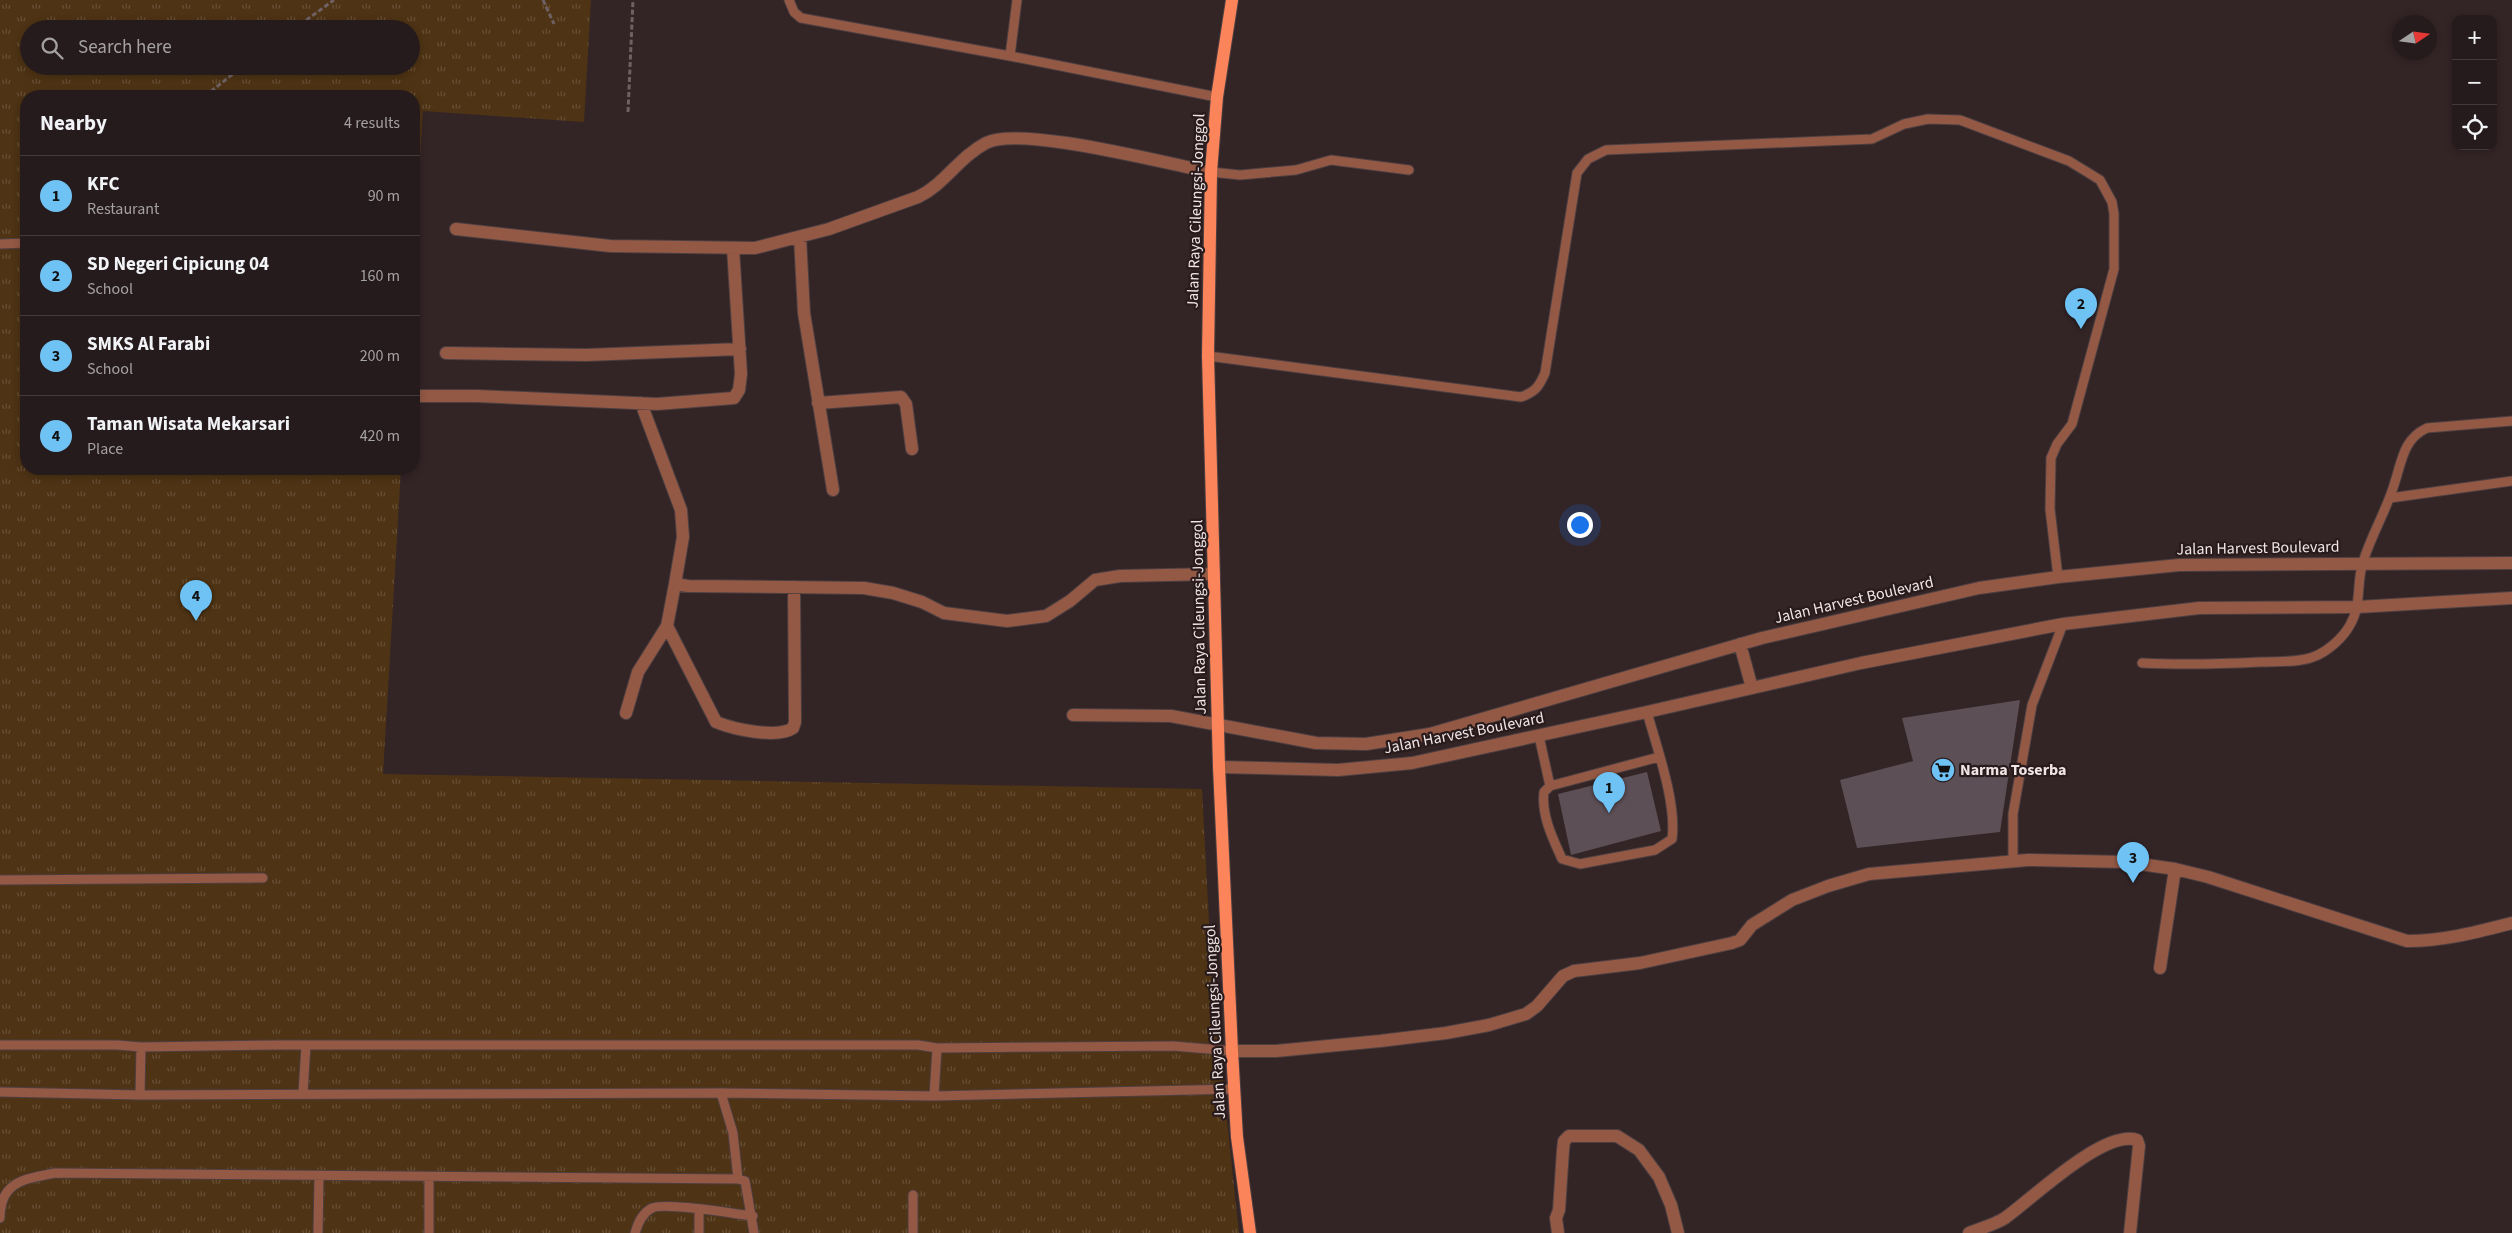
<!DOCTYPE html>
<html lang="en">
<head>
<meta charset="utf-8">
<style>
  :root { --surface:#261b1c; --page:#2e2425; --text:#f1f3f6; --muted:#a4a1a3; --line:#42393b; --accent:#6fc2f4 }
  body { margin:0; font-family:"Source Sans 3",sans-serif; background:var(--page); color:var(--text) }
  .controls { position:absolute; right:15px; top:15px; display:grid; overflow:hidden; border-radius:10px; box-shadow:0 2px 8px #0003 }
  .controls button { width:45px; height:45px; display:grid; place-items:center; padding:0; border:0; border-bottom:1px solid var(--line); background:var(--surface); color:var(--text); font:25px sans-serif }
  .compass { position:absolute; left:2392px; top:15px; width:45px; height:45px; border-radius:50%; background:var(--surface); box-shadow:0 2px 8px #0003; rotate:77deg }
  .you { position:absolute; left:1579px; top:524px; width:18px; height:18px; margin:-12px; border:4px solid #fff; border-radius:50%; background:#1a73e8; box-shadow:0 0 0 8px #1a73e833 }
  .badge { display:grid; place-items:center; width:32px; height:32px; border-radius:50%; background:var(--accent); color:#111; font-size:16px; font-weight:700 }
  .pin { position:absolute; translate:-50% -41px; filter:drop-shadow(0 1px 2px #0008) }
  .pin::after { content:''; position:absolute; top:26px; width:18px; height:15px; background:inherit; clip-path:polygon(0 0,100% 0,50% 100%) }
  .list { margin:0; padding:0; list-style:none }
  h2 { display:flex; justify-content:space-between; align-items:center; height:65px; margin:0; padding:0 20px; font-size:21px }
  h2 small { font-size:16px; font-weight:400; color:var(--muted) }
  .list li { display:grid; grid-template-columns:32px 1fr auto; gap:15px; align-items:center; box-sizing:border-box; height:80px; padding:0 20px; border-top:1px solid var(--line) }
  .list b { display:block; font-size:19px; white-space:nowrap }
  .list p { margin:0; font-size:16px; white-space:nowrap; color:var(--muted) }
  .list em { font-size:16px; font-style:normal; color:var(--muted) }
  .icon { flex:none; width:28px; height:28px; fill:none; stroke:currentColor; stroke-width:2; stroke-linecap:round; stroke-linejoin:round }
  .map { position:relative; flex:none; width:2512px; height:1233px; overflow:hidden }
  .search { position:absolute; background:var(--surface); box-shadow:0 2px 8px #0003; left:20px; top:20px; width:400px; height:55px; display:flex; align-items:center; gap:12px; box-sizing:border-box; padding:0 18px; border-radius:28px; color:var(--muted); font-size:19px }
  .panel { position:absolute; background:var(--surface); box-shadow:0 2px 8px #0003; left:20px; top:90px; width:400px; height:385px; border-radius:20px }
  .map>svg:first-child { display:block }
  .grass { fill:url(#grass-tufts); fill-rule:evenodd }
  .building { fill:#5d4f56 }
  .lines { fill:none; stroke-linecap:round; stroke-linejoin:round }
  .service-casing { stroke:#4d3f41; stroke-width:11 }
  .minor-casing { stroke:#4d3f41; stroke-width:14 }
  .primary-casing { stroke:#4d3f41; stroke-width:14 }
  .path { stroke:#6f6163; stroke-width:3; stroke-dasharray:5 2.5; stroke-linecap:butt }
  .service { stroke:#935945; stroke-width:9 }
  .minor { stroke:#935945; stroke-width:12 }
  .primary { stroke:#fc845a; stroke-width:12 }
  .labels { text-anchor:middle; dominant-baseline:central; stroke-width:4.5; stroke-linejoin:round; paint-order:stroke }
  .street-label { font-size:16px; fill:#f0e5e6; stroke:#291b1c }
  .poi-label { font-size:16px; font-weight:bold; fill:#f0e5e6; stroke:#291b1c; text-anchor:start }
</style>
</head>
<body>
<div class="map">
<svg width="2512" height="1233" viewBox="0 0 2512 1233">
  <defs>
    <pattern id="grass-tufts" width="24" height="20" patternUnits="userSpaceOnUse" patternTransform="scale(1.25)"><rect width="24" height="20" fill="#4e3314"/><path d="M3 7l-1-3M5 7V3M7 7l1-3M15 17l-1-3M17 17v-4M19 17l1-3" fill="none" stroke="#685036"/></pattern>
  </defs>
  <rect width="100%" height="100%" fill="#332426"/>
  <!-- grass -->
  <path class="grass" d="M0,0H591L584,122L423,111L414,255V96H26V469H401L383,774L1202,789L1212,979L1239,1233H0ZM29,29H411V66H29Z"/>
  <!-- building -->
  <path class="building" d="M2020,700L2000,832L1857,848L1840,780L1913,761L1902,718Z
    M1647,772L1661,831L1571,855L1558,794Z"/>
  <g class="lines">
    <!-- service casing -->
    <g class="service-casing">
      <path id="service" d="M789,0L794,12L801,18L1010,56
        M1017,0L1010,56L1217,97
        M1211,172L1240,175L1296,170L1331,160L1409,170
        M0,244L26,243
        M1208,356L1521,397C1535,392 1539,387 1545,373L1577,173L1588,159L1606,150L1872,139L1904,124L1928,119L1960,120L2069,161L2100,180L2112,202L2114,214V269L2072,424L2057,444L2051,458L2050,509L2058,577
        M2390,498L2512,481
        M2142,663C2181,665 2221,664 2260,662C2277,661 2297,663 2313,657C2327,652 2343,638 2350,625C2362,605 2356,584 2363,562C2371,536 2386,511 2394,485C2402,461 2403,439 2427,428L2512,421
        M1647,712C1657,748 1677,804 1672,839L1655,850L1580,864L1562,859C1553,839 1541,815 1544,792L1550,786L1659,757
        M1539,736L1550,786
        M2013,862V814L2032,705L2063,624
        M0,880L263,878
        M0,1045H117L141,1047L280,1045H918L937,1048L1173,1046L1232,1051
        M0,1092L140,1095L721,1093L934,1096L1235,1089
        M303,1093L306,1045
        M721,1093L733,1133L738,1179
        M140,1095L141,1047
        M934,1096L937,1048
        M699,1209V1233
        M0,1218C0,1181 25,1179 55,1173L738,1179L745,1181L754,1233
        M318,1233L319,1176
        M429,1233V1177
        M635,1233C638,1223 642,1213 652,1208C665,1202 735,1214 753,1216
        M913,1233V1195"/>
    </g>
    <!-- minor casing -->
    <g class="minor-casing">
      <path id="minor" d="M456,229L610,246L755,248L829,229L918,197C945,184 959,157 986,143C1020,125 1167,164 1211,172
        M800,237L804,313L833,490
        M446,353L586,355L740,349
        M414,396H477L657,404L734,398L739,390L741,374L733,248
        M641,403L681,510L683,537L675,584
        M818,403L901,397L906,404L912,449
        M667,626L716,722C733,729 777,739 793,728L795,722L794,587
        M1740,644L1752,688
        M626,713L638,672L667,626L675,584L688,586L864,588L893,593L922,602L944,613L1007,621L1046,616L1070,601L1095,580L1120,576L1214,574
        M1073,715L1171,716L1316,743L1366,744L1430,734L1762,638L1979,588L2058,577L2179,565L2512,563
        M1219,767L1338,770L1412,763L1647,712L1861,663L2063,624L2199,608L2358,607L2512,598
        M2160,968L2175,869
        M1232,1051H1276L1380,1041L1446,1033L1489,1025L1526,1014L1537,1006L1563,976L1574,971L1640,963L1732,943L1740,940L1752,925L1792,900L1828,886L1869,874L2028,860L2126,862L2175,869L2208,877L2407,941C2444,941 2477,932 2512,923
        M1558,1233L1556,1218L1559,1210L1563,1150L1564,1141L1569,1136H1617L1639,1150L1659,1177L1671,1205L1678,1233
        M1969,1233C1981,1228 1994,1225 2005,1218C2033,1198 2104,1129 2137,1140L2139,1146L2130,1233"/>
    </g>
    <!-- primary casing -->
    <g class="primary-casing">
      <path id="primary" d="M1232,0L1217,97L1211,172L1208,356L1219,767L1232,1051L1237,1137L1250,1233"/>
    </g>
    <!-- path -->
    <path class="path" d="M543,0L554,24
      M294,29L334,0
      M205,96L243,66
      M628,112L633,0"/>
    <!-- service -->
    <use href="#service" class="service"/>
    <!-- minor -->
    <use href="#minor" class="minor"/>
    <!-- primary -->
    <use href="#primary" class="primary"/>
  </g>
  <!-- icons -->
  <defs>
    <g id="supermarket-disc" transform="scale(1.25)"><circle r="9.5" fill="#6fc2f4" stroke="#291b1c"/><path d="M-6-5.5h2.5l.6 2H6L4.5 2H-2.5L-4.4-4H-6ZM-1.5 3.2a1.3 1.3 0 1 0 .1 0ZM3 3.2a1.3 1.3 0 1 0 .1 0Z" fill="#111"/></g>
  </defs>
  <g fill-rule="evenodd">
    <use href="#supermarket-disc" x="1943" y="770"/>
  </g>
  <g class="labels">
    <!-- street labels -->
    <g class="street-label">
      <text transform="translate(1196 211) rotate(-88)">Jalan Raya Cileungsi-Jonggol</text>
      <text transform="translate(2258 548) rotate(-1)">Jalan Harvest Boulevard</text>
      <text transform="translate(1854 600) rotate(-13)">Jalan Harvest Boulevard</text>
      <text transform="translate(1199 617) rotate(-91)">Jalan Raya Cileungsi-Jonggol</text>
      <text transform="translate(1464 733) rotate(-11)">Jalan Harvest Boulevard</text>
      <text transform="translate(1215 1022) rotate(-93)">Jalan Raya Cileungsi-Jonggol</text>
    </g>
    <!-- poi labels -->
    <g class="poi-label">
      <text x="1960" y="770">Narma Toserba</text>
    </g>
  </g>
</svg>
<div class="controls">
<button>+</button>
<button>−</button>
<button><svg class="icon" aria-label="locate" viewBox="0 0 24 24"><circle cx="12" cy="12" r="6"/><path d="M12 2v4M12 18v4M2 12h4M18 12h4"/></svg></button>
</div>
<svg class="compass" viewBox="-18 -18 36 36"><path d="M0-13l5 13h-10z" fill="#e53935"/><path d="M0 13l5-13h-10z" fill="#a4a1a3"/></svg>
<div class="you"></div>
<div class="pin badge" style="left:1609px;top:813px">1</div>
<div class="pin badge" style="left:2081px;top:329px">2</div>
<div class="pin badge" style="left:2133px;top:883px">3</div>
<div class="pin badge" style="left:196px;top:621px">4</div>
<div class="search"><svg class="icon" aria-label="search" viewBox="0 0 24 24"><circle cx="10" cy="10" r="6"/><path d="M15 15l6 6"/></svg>Search here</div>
<section class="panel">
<h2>Nearby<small>4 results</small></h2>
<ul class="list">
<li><span class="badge">1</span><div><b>KFC</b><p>Restaurant</p></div><em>90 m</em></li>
<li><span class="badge">2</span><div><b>SD Negeri Cipicung 04</b><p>School</p></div><em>160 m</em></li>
<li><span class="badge">3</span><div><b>SMKS Al Farabi</b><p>School</p></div><em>200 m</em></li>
<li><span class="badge">4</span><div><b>Taman Wisata Mekarsari</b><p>Place</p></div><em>420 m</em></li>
</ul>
</section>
</div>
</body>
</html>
